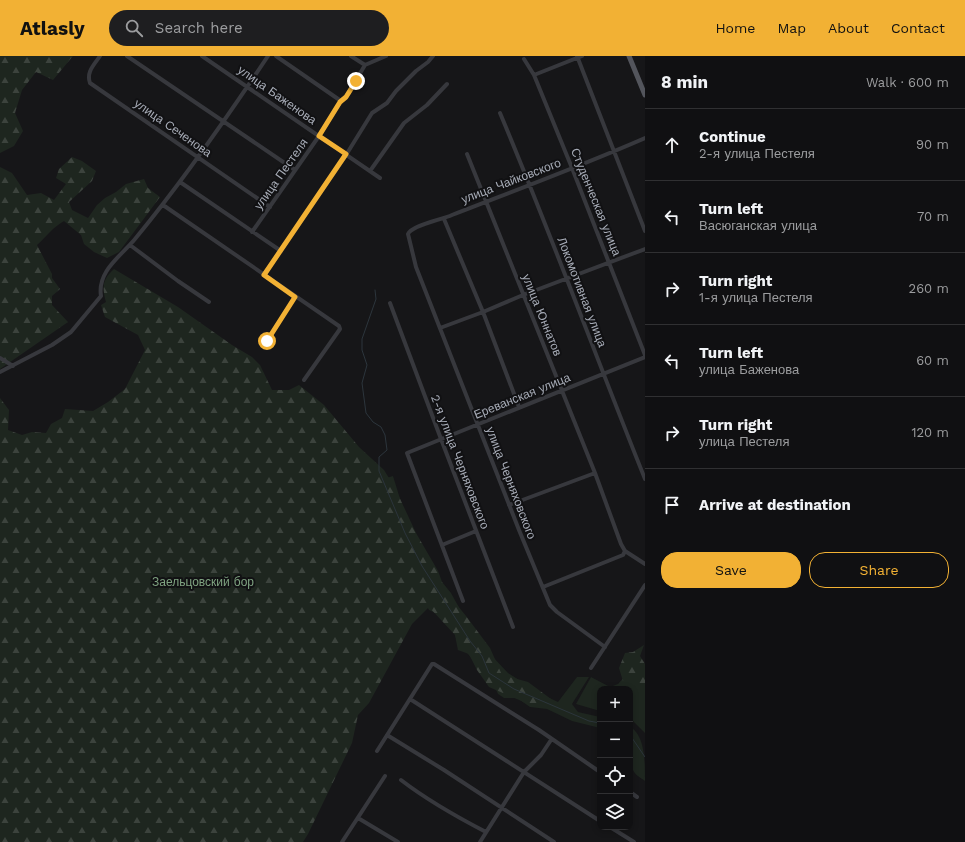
<!DOCTYPE html>
<html lang="en">
<head>
<meta charset="utf-8">
<style>
  :root { --surface:#101012; --page:#1e1e20; --text:#f1f3f6; --muted:#9c9d9f; --line:#303032; --accent:#f2b134 }
  body { margin:0; font-family:"Work Sans",sans-serif; background:var(--page); color:var(--text) }
  .controls { position:absolute; right:12px; bottom:12px; display:grid; overflow:hidden; border-radius:8px; box-shadow:0 2px 6px #0003 }
  .controls button { width:36px; height:36px; display:grid; place-items:center; padding:0; border:0; border-bottom:1px solid var(--line); background:var(--surface); color:var(--text); font:20px sans-serif }
  .stop { position:absolute; width:12px; height:12px; margin:-9px; border:3px solid #f2b134; border-radius:50%; background:#fff }
  .stop.end { background:#f2b134; border-color:#fff; box-shadow:0 1px 4px #0008 }
  .list { margin:0; padding:0; list-style:none }
  h2 { display:flex; justify-content:space-between; align-items:center; height:52px; margin:0; padding:0 16px; font-size:17px }
  h2 small { font-size:13px; font-weight:400; color:var(--muted) }
  .list li { display:grid; grid-template-columns:26px 1fr auto; gap:12px; align-items:center; box-sizing:border-box; height:72px; padding:0 16px; border-top:1px solid var(--line) }
  .list b { display:block; font-size:15px; white-space:nowrap }
  .list p { margin:0; font-size:13px; white-space:nowrap; color:var(--muted) }
  .list em { font-size:13px; font-style:normal; color:var(--muted) }
  .actions { display:flex; gap:8px; padding:12px 16px }
  .actions a { flex:1; padding:9px 0; border:1px solid var(--accent); border-radius:16px; text-align:center; font-size:14px; color:var(--accent) }
  .actions .main { background:var(--accent); color:#111 }
  .icon { flex:none; width:22px; height:22px; fill:none; stroke:currentColor; stroke-width:2; stroke-linecap:round; stroke-linejoin:round }
  .map { position:relative; flex:none; width:645px; height:786px; overflow:hidden }
  header { display:flex; align-items:center; gap:24px; box-sizing:border-box; height:56px; padding:0 20px; background:var(--accent); color:#111 }
  header strong { font-size:19px }
  nav { display:flex; gap:22px; margin-inline-start:auto; font-size:14px }
  .search { width:280px; height:36px; background:var(--page); display:flex; align-items:center; gap:10px; box-sizing:border-box; padding:0 14px; border-radius:22px; color:var(--muted); font-size:15px }
  main { display:flex }
  aside { flex:1; background:var(--surface) }
  .map>svg:first-child { display:block }
  .green { fill:#1e261f }
  .forest { fill:url(#forest-firs) }
  .lines { fill:none; stroke-linecap:round; stroke-linejoin:round }
  .stream { stroke:#2c353c; stroke-width:1 }
  .minor { stroke:#37383d; stroke-width:4 }
  .major { stroke:#53555c; stroke-width:5 }
  .route { stroke:#f2b134; stroke-width:5 }
  .labels { text-anchor:middle; dominant-baseline:central; stroke-width:4; stroke-linejoin:round; paint-order:stroke }
  .street-label { font-size:12px; fill:#a8adb8; stroke:#111113 }
  .park-label { font-size:12px; fill:#7fa381; stroke:#111113 }
</style>
</head>
<body>
<header>
<strong>Atlasly</strong>
<div class="search"><svg class="icon" aria-label="search" viewBox="0 0 24 24"><circle cx="10" cy="10" r="6"/><path d="M15 15l6 6"/></svg>Search here</div>
<nav><a>Home</a><a>Map</a><a>About</a><a>Contact</a></nav>
</header>
<main>
<div class="map">
<svg width="645" height="786" viewBox="0 0 645 786">
  <defs>
    <pattern id="forest-firs" width="22" height="20" patternUnits="userSpaceOnUse"><rect width="22" height="20" fill="#1e261f"/><path d="M5 1l3.5 6h-7zM16 11l3.5 6h-7z" fill="#3c433d"/></pattern>
  </defs>
  <rect width="100%" height="100%" fill="#161618"/>
  <!-- green -->
  <path class="green" d="M393,420L406,462L429,510L451,537L477,584L508,617L541,638L558,646L577,621H589L572,648L578,656L600,661V672L572,665L547,653L530,651L517,642H504L498,638L493,627L479,617L472,603L464,593L458,591L455,578L441,560L429,554L409,521L372,426Z
    M627,618L645,625V677L633,665L630,664V633H600V655L576,648L591,621L610,631L618,628Z
    M630,671C645,679 645,705 645,725C641,722 635,719 633,714C628,701 630,684 630,671Z"/>
  <!-- forest -->
  <path class="forest" d="M0,0H73L53,24L36,16L22,34L15,57L23,75L14,90L0,97Z
    M72,101L82,105L96,115L92,125L69,146L72,154L88,162L97,149L105,142L116,136L126,128L144,123L148,132L160,141L119,196L107,202L94,196L84,188L81,179L64,165C53,171 46,181 37,189L52,218V222L60,233L52,240V249L68,266L0,313V111L12,117L27,139L41,137L54,144L66,128L56,122L59,113Z
    M114,213L178,251L232,289L252,301L260,309L272,334H289L299,329L324,349L359,391L384,414L395,432L416,477L438,515L445,534L466,560L490,592L502,619L528,626L551,643L549,651L531,649L489,631L477,614L469,598L458,594L455,579L429,551L412,568L369,647L358,659L352,687L308,778L303,786H0V342L9,354L8,374L22,379L32,376L46,377L51,368L62,362L65,353L93,355L108,346L125,333L145,294L138,279L105,261L101,249L106,246C102,231 102,224 114,213Z
    M644,589L640,600L645,608V629L640,630L632,623L623,625L619,612L625,597L633,596Z"/>
  <g class="lines">
    <!-- stream -->
    <path class="stream" d="M375,234L376,243L362,283V294L367,309L362,327L366,357L373,366L381,371L385,379L387,394L379,401V415L405,477L422,510L470,585L482,600L489,617L514,633L589,665L600,667
      M630,679L645,701"/>
    <!-- minor -->
    <path class="minor" d="M100,0C94,9 86,16 90,27L270,151
      M127,0L295,114
      M202,0L380,122
      M276,0L341,45
      M351,0L365,9
      M577,0L645,175
      M524,3L534,19L572,112L645,299
      M534,19L582,0
      M500,57C551,178 596,301 645,423
      M467,98L595,417L621,488L625,495L645,508
      M370,115L404,67L427,49L447,28
      M180,126L281,195
      M163,149L339,270L340,273L304,324
      M444,163L483,256L519,351
      M252,176L319,80L341,45L346,41L365,9L386,0
      M130,189L178,225L209,246
      M264,219L346,99L372,57L387,47L396,35L416,15L428,6L433,0
      M390,247L441,383L513,571
      M440,272L483,256L523,239L645,193
      M267,285L295,241
      M0,302L13,310
      M0,316L52,289L71,276L101,240C97,215 121,200 135,183C183,125 226,63 268,0
      M509,449L595,417
      M442,489L476,475
      M543,531L623,499L625,495
      M463,545L407,397L645,301
      M605,591L557,556L550,549L519,474L416,211L408,178C412,169 441,164 452,159C516,134 581,110 645,82
      M591,612L645,529
      M410,643L600,765
      M387,679L444,714L554,786
      M377,695L432,608H434L539,674L600,716
      M401,724C427,744 457,761 486,776
      M630,736L637,741
      M358,762L398,786
      M610,771L634,786
      M342,786L385,720
      M480,786L524,716L541,699L551,684"/>
    <!-- major -->
    <path class="major" d="M629,0L645,39"/>
  </g>
  <g class="lines">
    <!-- route -->
    <path class="route" d="M267,285L295,241L264,219L346,98L319,80L340,46L346,41L356,25"/>
  </g>
  <g class="labels">
    <!-- street labels -->
    <g class="street-label">
      <text transform="translate(277 39) rotate(35)">улица Баженова</text>
      <text transform="translate(173 72) rotate(35)">улица Сеченова</text>
      <text transform="translate(281 118) rotate(-55)">улица Пестеля</text>
      <text transform="translate(511 125) rotate(-21)">улица Чайковского</text>
      <text transform="translate(596 146) rotate(68)">Студенческая улица</text>
      <text transform="translate(582 236) rotate(69)">Локомотивная улица</text>
      <text transform="translate(542 259) rotate(68)">улица Юннатов</text>
      <text transform="translate(522 340) rotate(-22)">Ереванская улица</text>
      <text transform="translate(460 406) rotate(69)">2-я улица Черняховского</text>
      <text transform="translate(511 427) rotate(69)">улица Черняховского</text>
    </g>
    <!-- park labels -->
    <g class="park-label">
      <text x="203" y="526">Заельцовский бор</text>
    </g>
  </g>
</svg>
<div class="controls">
<button>+</button>
<button>−</button>
<button><svg class="icon" aria-label="locate" viewBox="0 0 24 24"><circle cx="12" cy="12" r="6"/><path d="M12 2v4M12 18v4M2 12h4M18 12h4"/></svg></button>
<button><svg class="icon" aria-label="layers" viewBox="0 0 24 24"><path d="M12 4l9 5-9 5-9-5zM3 14l9 5 9-5"/></svg></button>
</div>
<div class="stop" style="left:267px;top:285px"></div>
<div class="stop end" style="left:356px;top:25px"></div>
</div>
<aside>
<h2>8 min<small>Walk · 600 m</small></h2>
<ul class="list">
<li><svg class="icon" aria-label="ahead" viewBox="0 0 24 24"><path d="M12 20V5M6 11l6-6 6 6"/></svg><div><b>Continue</b><p>2-я улица Пестеля</p></div><em>90 m</em></li>
<li><svg class="icon" aria-label="left" viewBox="0 0 24 24"><path d="M17 20v-9H6M10 6l-5 5 5 5"/></svg><div><b>Turn left</b><p>Васюганская улица</p></div><em>70 m</em></li>
<li><svg class="icon" aria-label="right" viewBox="0 0 24 24"><path d="M7 20v-9h11M14 6l5 5-5 5"/></svg><div><b>Turn right</b><p>1-я улица Пестеля</p></div><em>260 m</em></li>
<li><svg class="icon" aria-label="left" viewBox="0 0 24 24"><path d="M17 20v-9H6M10 6l-5 5 5 5"/></svg><div><b>Turn left</b><p>улица Баженова</p></div><em>60 m</em></li>
<li><svg class="icon" aria-label="right" viewBox="0 0 24 24"><path d="M7 20v-9h11M14 6l5 5-5 5"/></svg><div><b>Turn right</b><p>улица Пестеля</p></div><em>120 m</em></li>
<li><svg class="icon" aria-label="arrive" viewBox="0 0 24 24"><path d="M6 21V4h12l-3 4 3 4H6"/></svg><div><b>Arrive at destination</b></div></li>
</ul>
<div class="actions"><a class="main">Save</a><a>Share</a></div>
</aside>
</main>
</body>
</html>
